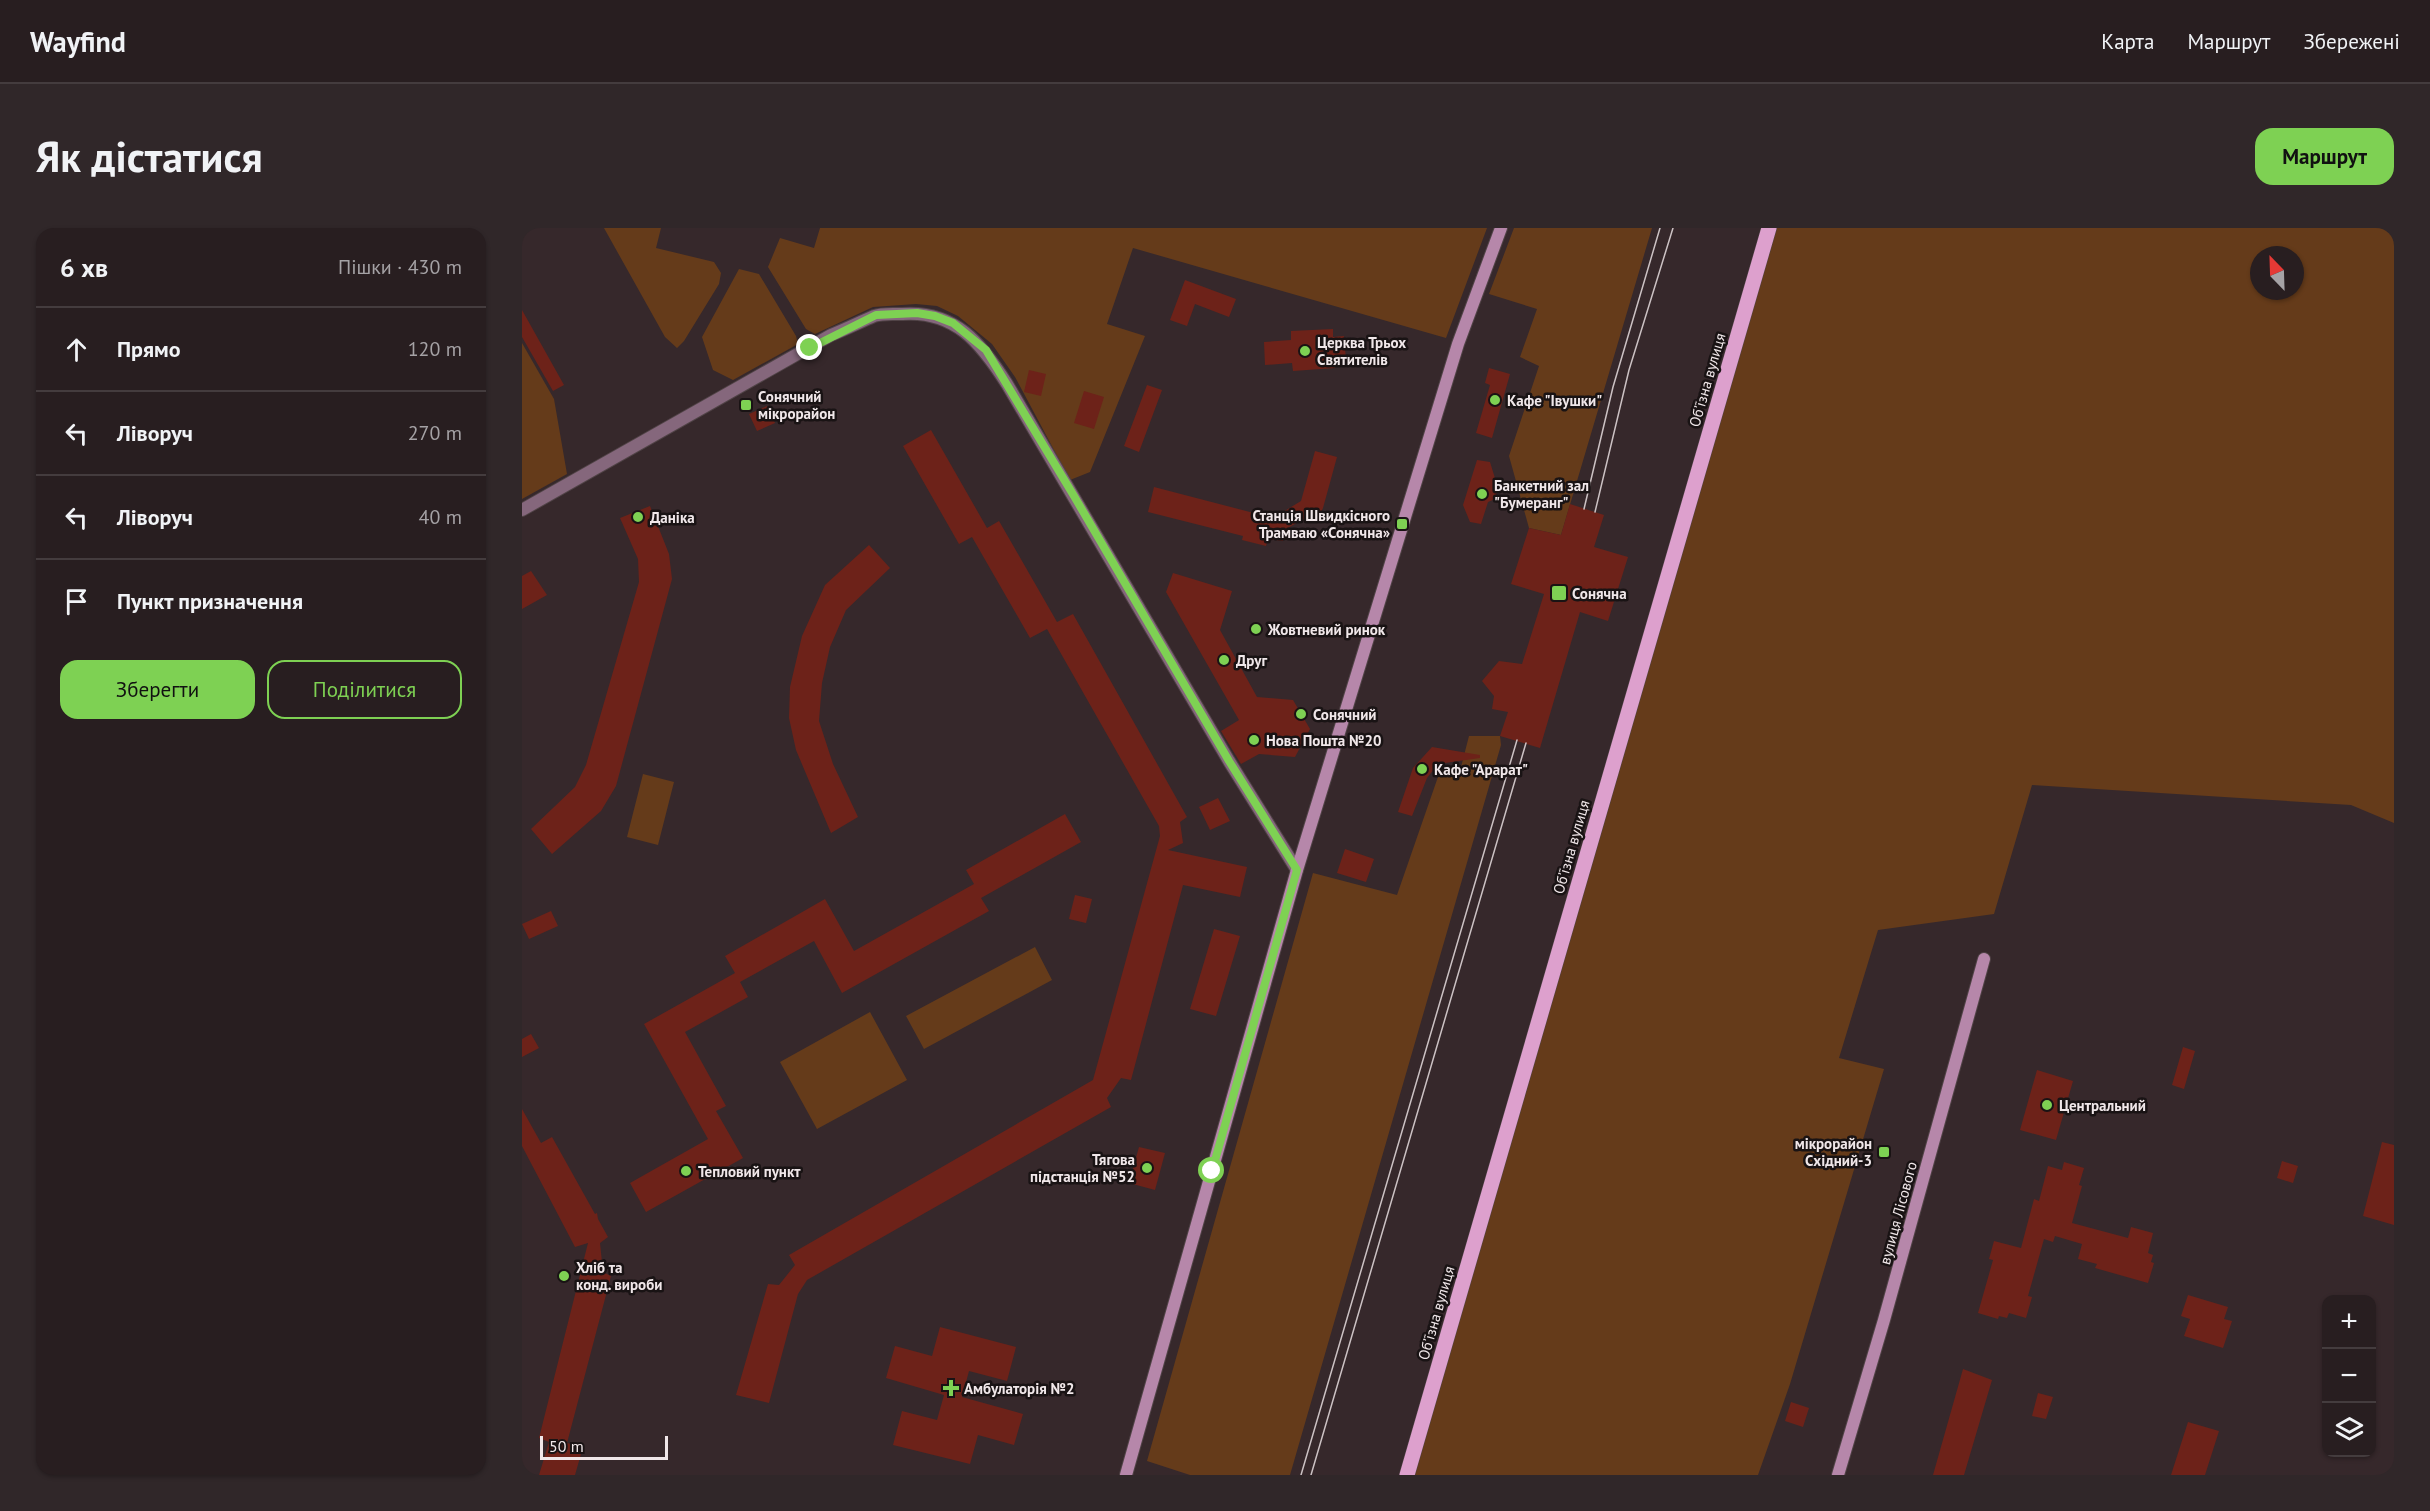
<!DOCTYPE html>
<html lang="uk">
<head>
<meta charset="utf-8">
<style>
  :root { --surface:#281e20; --page:#302729; --text:#f1f3f6; --muted:#a5a2a5; --line:#443c3e; --accent:#7ed153 }
  body { margin:0; font-family:"PT Sans",sans-serif; background:var(--page); color:var(--text) }
  .controls { position:absolute; right:18px; bottom:18px; display:grid; overflow:hidden; border-radius:12px; box-shadow:0 2px 4px #0004 }
  .controls button { width:54px; height:54px; display:grid; place-items:center; padding:0; border:0; border-bottom:2px solid var(--line); background:var(--surface); color:var(--text); font:30px sans-serif }
  .compass { position:absolute; left:1728px; top:18px; width:54px; height:54px; border-radius:50%; background:var(--surface); box-shadow:0 2px 4px #0004; rotate:337deg }
  .scale { position:absolute; left:18px; bottom:15px; width:128px; box-sizing:border-box; padding-left:6px; border:3px solid #f0e7e9; border-top:0; font-size:16px; line-height:21px; white-space:nowrap; color:#f0e7e9; -webkit-text-stroke:4px #191314; paint-order:stroke }
  .stop { position:absolute; width:18px; height:18px; margin:-14px; border:4px solid #7ed153; border-radius:50%; background:#fff }
  .stop.end { background:#7ed153; border-color:#fff; box-shadow:0 2px 6px #0008 }
  .list { margin:0; padding:0; list-style:none }
  h2 { display:flex; justify-content:space-between; align-items:center; height:78px; margin:0; padding:0 24px; font-size:26px }
  h2 small { font-size:20px; font-weight:400; color:var(--muted) }
  .list li { display:grid; grid-template-columns:39px 1fr auto; gap:18px; align-items:center; box-sizing:border-box; height:84px; padding:0 24px; border-top:2px solid var(--line) }
  .list b { display:block; font-size:22px; white-space:nowrap }
  .list em { font-size:20px; font-style:normal; color:var(--muted) }
  .actions { display:flex; gap:12px; padding:18px 24px }
  .actions a { flex:1; padding:14px 0; border:2px solid var(--accent); border-radius:18px; text-align:center; font-size:21px; color:var(--accent) }
  .actions .main { background:var(--accent); color:#111 }
  .icon { flex:none; width:33px; height:33px; fill:none; stroke:currentColor; stroke-width:2; stroke-linecap:round; stroke-linejoin:round }
  .map { position:relative; flex:none; width:1872px; height:1247px; overflow:hidden; border-radius:18px }
  header { display:flex; align-items:center; gap:36px; box-sizing:border-box; height:84px; padding:0 30px; background:var(--surface); border-bottom:2px solid var(--line) }
  header strong { font-size:28px }
  nav { display:flex; gap:33px; margin-inline-start:auto; font-size:21px }
  .intro { display:flex; align-items:center; justify-content:space-between; box-sizing:border-box; height:144px; padding:0 36px }
  h1 { margin:0; font-size:42px }
  .button { padding:15px 27px; border-radius:18px; background:var(--accent); color:#111; font-size:21px; font-weight:700 }
  main { display:flex; gap:36px; padding:0 36px }
  aside { flex:1; background:var(--surface); border-radius:18px; box-shadow:0 2px 4px #0004 }
  .map>svg:first-child { display:block }
  .green { fill:#653b1a; fill-rule:evenodd }
  .building { fill:#6d2219 }
  .lines { fill:none; stroke-linecap:round; stroke-linejoin:round }
  .street-casing { stroke:#504346; stroke-width:14 }
  .secondary-casing { stroke:#504346; stroke-width:14 }
  .primary-casing { stroke:#504346; stroke-width:16 }
  .street { stroke:#85677c; stroke-width:12 }
  .secondary { stroke:#b687aa; stroke-width:12 }
  .primary { stroke:#dda0cd; stroke-width:15 }
  .tram { stroke:#ccc2c4; stroke-width:1.5 }
  .route { stroke:#7ed153; stroke-width:8 }
  .poi-dot { fill:#7ed153; stroke:#191314; stroke-width:2 }
  .labels { text-anchor:middle; dominant-baseline:central; stroke-width:5; stroke-linejoin:round; paint-order:stroke }
  .poi-label { font-size:15px; font-weight:bold; fill:#f0e7e9; stroke:#191314; text-anchor:start }
  .street-label { font-size:15px; fill:#f0e7e9; stroke:#191314 }
</style>
</head>
<body>
<header>
<strong>Wayfind</strong>
<nav><a>Карта</a><a>Маршрут</a><a>Збережені</a></nav>
</header>
<div class="intro"><h1>Як дістатися</h1><a class="button">Маршрут</a></div>
<main>
<aside>
<h2>6 хв<small>Пішки · 430 m</small></h2>
<ul class="list">
<li><svg class="icon" aria-label="ahead" viewBox="0 0 24 24"><path d="M12 20V5M6 11l6-6 6 6"/></svg><div><b>Прямо</b></div><em>120 m</em></li>
<li><svg class="icon" aria-label="left" viewBox="0 0 24 24"><path d="M17 20v-9H6M10 6l-5 5 5 5"/></svg><div><b>Ліворуч</b></div><em>270 m</em></li>
<li><svg class="icon" aria-label="left" viewBox="0 0 24 24"><path d="M17 20v-9H6M10 6l-5 5 5 5"/></svg><div><b>Ліворуч</b></div><em>40 m</em></li>
<li><svg class="icon" aria-label="arrive" viewBox="0 0 24 24"><path d="M6 21V4h12l-3 4 3 4H6"/></svg><div><b>Пункт призначення</b></div></li>
</ul>
<div class="actions"><a class="main">Зберегти</a><a>Поділитися</a></div>
</aside>
<div class="map">
<svg width="1872" height="1247" viewBox="0 0 1872 1247">
  <rect width="100%" height="100%" fill="#36282b"/>
  <!-- green -->
  <path class="green" d="M82,0H139L134,20L192,34L199,45L197,56L162,113L155,120L143,109Z
    M298,0H965L924,110L611,20L585,96L623,108L568,244L548,252L493,149L470,116L436,88L415,78L394,76L351,79L293,106L284,101L246,39L258,10L292,20Z
    M992,0H1130L1039,307L1007,300L987,228L1017,138L998,129L1015,81L967,66Z
    M1247,0H1872V595L1829,577L1510,557L1472,686L1356,702L1317,830L1362,841L1268,1156L1236,1247H885ZM1737,27H1773V63H1737Z
    M217,41L237,46L274,108L276,116L211,152L191,142L180,109Z
    M0,115L32,171L45,246L0,271Z
    M947,508H978L979,517L768,1247H668L625,1233L791,645L875,667L917,546L938,543Z
    M121,546L152,554L136,617L105,609Z
    M513,719L530,752L402,821L384,788Z
    M348,784L385,852L295,901L258,834Z"/>
  <!-- building -->
  <path class="building" d="M663,52L714,71L707,89L673,76L665,98L648,92Z
    M0,82L42,157L31,163L0,109Z
    M811,101V109L822,108L824,132H813V140L771,143L770,135L743,137L742,114L769,112V103Z
    M967,140L988,146L970,210L954,205L968,157L963,155Z
    M507,142L524,146L519,168L502,164Z
    M625,157L640,162L617,224L602,218Z
    M562,163L582,169L572,201L552,195Z
    M245,178L253,195L235,203L227,186Z
    M409,202L465,300L477,293L535,394L551,386L665,589L658,594L661,615L646,622L725,639L718,669L661,657L609,852L599,850L585,870L589,879L285,1052L276,1066L247,1175L214,1167L246,1056L257,1057L273,1037L267,1027L571,852L638,608L637,598L525,401L508,410L450,309L437,316L381,218Z
    M793,223L815,229L801,280L795,293L785,289L764,301L761,313L746,311L744,318L720,312L721,308L626,284L632,259L751,290L779,273Z
    M955,232L968,234L976,260L973,271L966,274L959,296L948,294L941,277Z
    M1048,276L1082,287L1072,319L1106,329L1086,393L1058,384L1018,520L978,508L986,484L970,481L972,468L960,453L977,433L1000,436L1022,366L989,356L1007,300L1039,307Z
    M128,278L147,326L150,351L94,558L79,583L30,626L9,601L53,559L64,537L117,354L116,331L98,290Z
    M347,317L368,340L324,382L308,419L300,455L297,493L311,536L336,589L309,605L274,522L267,490L268,459L280,408L303,357Z
    M9,343L25,367L0,381V348Z
    M651,345L710,363L698,402L735,469L771,472L788,501L773,529L737,526L719,536L699,503L717,492L644,364Z
    M910,519L958,527V530L916,536L905,550L890,588L876,584L891,540Z
    M696,570L708,593L688,602L677,579Z
    M543,586L559,614L459,670L467,683L320,765L292,713L218,754L226,769L163,804L204,878L194,883L221,930L124,984L108,955L186,911L122,796L213,745L203,728L303,671L332,723L452,656L444,642Z
    M823,621L852,631L844,654L815,645Z
    M553,667L570,671L564,695L547,691Z
    M29,683L36,698L7,711L0,696Z
    M692,701L718,708L694,788L668,781Z
    M9,806L17,820L0,829V811Z
    M1661,819L1673,823L1662,861L1650,857Z
    M1515,842L1551,853L1534,912L1498,902Z
    M0,881L19,915L30,909L73,986L75,985L76,991L86,1009L78,1015L81,1044L89,1048L45,1215L61,1219L53,1247H17L27,1214L17,1210L66,1015L53,1019L0,918Z
    M1860,914L1872,917V997L1841,988Z
    M617,919L643,925L633,962L607,955Z
    M1760,933L1776,938L1771,955L1755,950Z
    M1542,934L1562,940L1557,957L1560,958L1550,995L1606,1010L1609,999L1631,1005L1626,1025L1631,1027L1629,1034L1632,1035L1626,1055L1573,1040L1575,1036L1556,1031L1560,1016L1533,1008L1531,1014L1522,1011L1506,1068L1510,1069L1504,1090L1487,1085L1485,1090L1477,1088L1476,1091L1456,1085L1471,1032L1467,1031L1472,1013L1499,1020L1512,971L1517,973L1526,938L1540,942Z
    M1666,1067L1706,1079L1702,1091L1710,1093L1701,1120L1662,1108L1668,1091L1659,1088Z
    M418,1099L494,1119L485,1153L447,1143L440,1169L501,1186L492,1217L456,1207L448,1236L371,1217L380,1183L415,1192L422,1167L364,1150L373,1118L410,1128Z
    M1441,1141L1470,1152L1442,1247H1411Z
    M1516,1165L1531,1169L1524,1191L1510,1188Z
    M1269,1174L1287,1180L1281,1199L1263,1193Z
    M1666,1194L1697,1203L1683,1247H1649Z"/>
  <g class="lines">
    <!-- street casing -->
    <g class="street-casing">
      <path id="street" d="M0,282L309,107C324,101 338,94 352,88C360,85 371,86 380,86C433,82 459,115 485,156L707,533L775,642"/>
    </g>
    <!-- secondary casing -->
    <g class="secondary-casing">
      <path id="secondary" d="M604,1247L775,642L936,116L979,0
        M1316,1247L1362,1092L1462,731"/>
    </g>
    <!-- primary casing -->
    <g class="primary-casing">
      <path id="primary" d="M885,1247L1247,0"/>
    </g>
    <!-- street -->
    <use href="#street" class="street"/>
    <!-- secondary -->
    <use href="#secondary" class="secondary"/>
    <!-- primary -->
    <use href="#primary" class="primary"/>
    <!-- tram -->
    <path class="tram" d="M1062,281L1091,159L1138,0
      M1073,284L1107,142L1151,0
      M779,1247L995,512
      M789,1247L1004,515"/>
  </g>
  <g class="lines">
    <!-- route -->
    <path class="route" d="M288,120L354,87L395,85L413,88L431,95L464,122L552,268L707,533L775,642L690,943"/>
  </g>
  <!-- markers -->
  <g class="poi-dot">
    <circle cx="783" cy="123" r="6"/>
    <circle cx="973" cy="172" r="6"/>
    <rect x="218" y="171" width="12" height="12" rx="3"/>
    <circle cx="960" cy="266" r="6"/>
    <circle cx="116" cy="289" r="6"/>
    <rect x="874" y="290" width="12" height="12" rx="3"/>
    <rect x="1029" y="357" width="16" height="16" rx="3"/>
    <circle cx="734" cy="401" r="6"/>
    <circle cx="702" cy="432" r="6"/>
    <circle cx="779" cy="486" r="6"/>
    <circle cx="732" cy="512" r="6"/>
    <circle cx="900" cy="541" r="6"/>
    <circle cx="1525" cy="877" r="6"/>
    <rect x="1356" y="918" width="12" height="12" rx="3"/>
    <circle cx="625" cy="940" r="6"/>
    <circle cx="164" cy="943" r="6"/>
    <circle cx="42" cy="1048" r="6"/>
    <path d="M426 1151h6v6h6v6h-6v6h-6v-6h-6v-6h6z"/>
  </g>
  <g class="labels">
    <!-- poi labels -->
    <g class="poi-label">
      <text x="795" y="114">Церква Трьох<tspan x="795" dy="17">Святителів</tspan></text>
      <text x="236" y="168">Сонячний<tspan x="236" dy="17">мікрорайон</tspan></text>
      <text x="985" y="172">Кафе "Івушки"</text>
      <text x="972" y="257">Банкетний зал<tspan x="972" dy="17">"Бумеранг"</tspan></text>
      <text x="868" y="287" text-anchor="end">Станцiя Швидкiсного<tspan x="868" dy="17">Трамваю «Сонячна»</tspan></text>
      <text x="128" y="289">Даніка</text>
      <text x="1050" y="365">Сонячна</text>
      <text x="746" y="401">Жовтневий ринок</text>
      <text x="714" y="432">Друг</text>
      <text x="791" y="486">Сонячний</text>
      <text x="744" y="512">Нова Пошта №20</text>
      <text x="912" y="541">Кафе "Арарат"</text>
      <text x="1537" y="877">Центральний</text>
      <text x="1350" y="915" text-anchor="end">мікрорайон<tspan x="1350" dy="17">Східний-3</tspan></text>
      <text x="613" y="931" text-anchor="end">Тягова<tspan x="613" dy="17">підстанція №52</tspan></text>
      <text x="176" y="943">Тепловий пункт</text>
      <text x="54" y="1039">Хліб та<tspan x="54" dy="17">конд. вироби</tspan></text>
      <text x="442" y="1160">Амбулаторія №2</text>
    </g>
    <!-- street labels -->
    <g class="street-label">
      <text transform="translate(1185 152) rotate(-74)">Обʼїзна вулиця</text>
      <text transform="translate(1049 619) rotate(-74)">Обʼїзна вулиця</text>
      <text transform="translate(1376 985) rotate(-75)">вулиця Лісового</text>
      <text transform="translate(914 1085) rotate(-74)">Обʼїзна вулиця</text>
    </g>
  </g>
</svg>
<div class="controls">
<button>+</button>
<button>−</button>
<button><svg class="icon" aria-label="layers" viewBox="0 0 24 24"><path d="M12 4l9 5-9 5-9-5zM3 14l9 5 9-5"/></svg></button>
</div>
<svg class="compass" viewBox="-18 -18 36 36"><path d="M0-13l5 13h-10z" fill="#e53935"/><path d="M0 13l5-13h-10z" fill="#a5a2a5"/></svg>
<div class="scale">50 m</div>
<div class="stop" style="left:690px;top:943px"></div>
<div class="stop end" style="left:288px;top:120px"></div>
</div>
</main>
</body>
</html>
